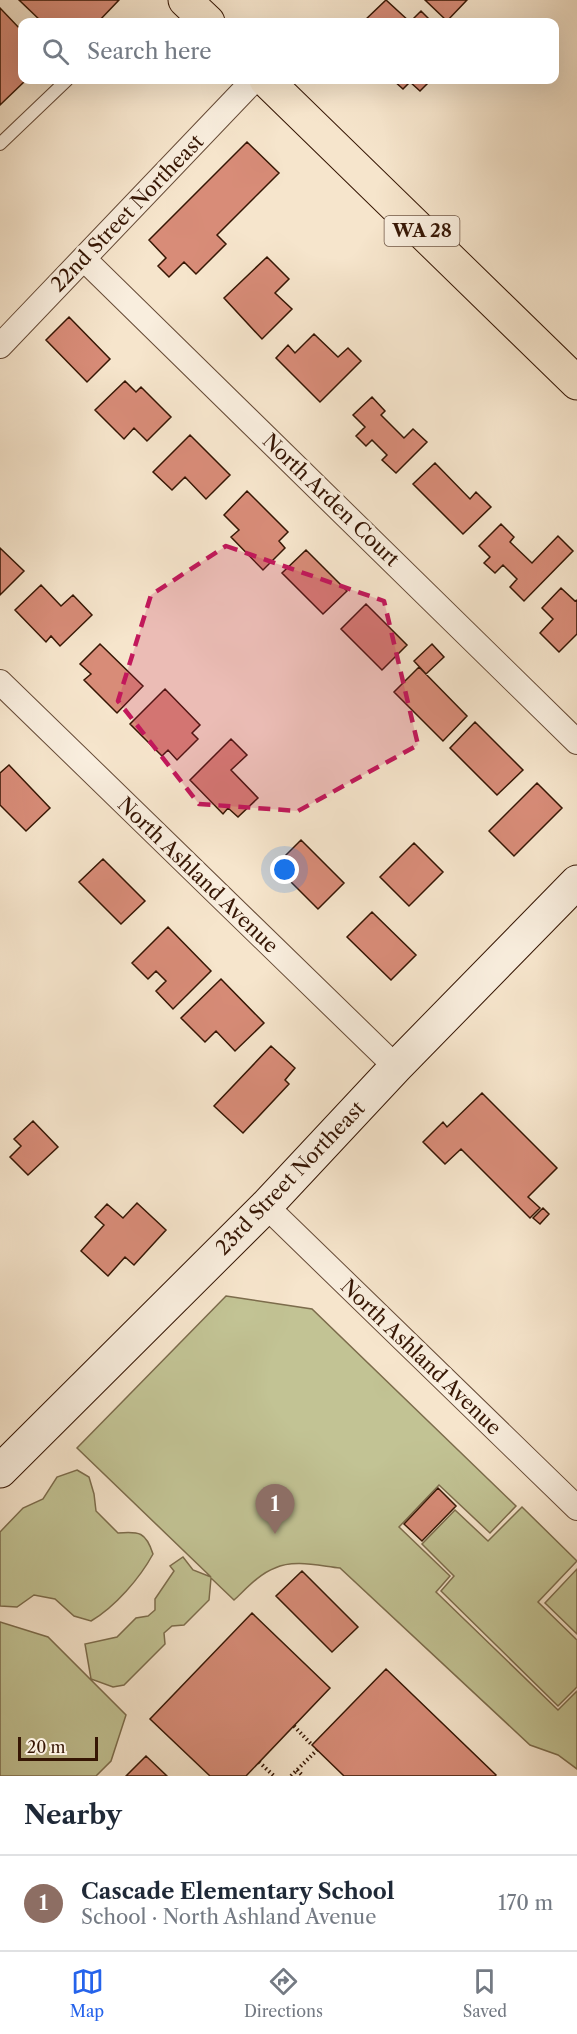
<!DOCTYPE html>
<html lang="en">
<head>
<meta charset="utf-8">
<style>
  :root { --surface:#fff; --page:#f2f2f3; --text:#1f2937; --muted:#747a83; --line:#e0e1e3; --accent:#2563eb }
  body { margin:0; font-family:"Libre Caslon Text",serif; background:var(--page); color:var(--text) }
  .scale { position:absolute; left:18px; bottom:15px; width:80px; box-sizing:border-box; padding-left:6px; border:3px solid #361604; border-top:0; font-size:16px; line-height:21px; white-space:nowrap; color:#361604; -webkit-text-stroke:4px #f9eede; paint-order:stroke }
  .you { position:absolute; left:285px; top:870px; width:21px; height:21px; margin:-15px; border:4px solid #fff; border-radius:50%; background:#1a73e8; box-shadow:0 0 0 9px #1a73e833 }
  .badge { display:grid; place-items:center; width:39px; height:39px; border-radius:50%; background:var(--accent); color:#fff; font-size:20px; font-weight:700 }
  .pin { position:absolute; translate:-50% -50px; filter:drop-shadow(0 2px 3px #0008) }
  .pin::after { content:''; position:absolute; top:32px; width:21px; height:18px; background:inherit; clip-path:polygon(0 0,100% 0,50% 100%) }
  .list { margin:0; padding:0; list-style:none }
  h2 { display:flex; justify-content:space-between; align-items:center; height:78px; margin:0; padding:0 24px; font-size:26px }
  h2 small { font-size:20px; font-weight:400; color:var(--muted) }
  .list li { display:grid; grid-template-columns:39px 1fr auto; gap:18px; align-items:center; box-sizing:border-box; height:96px; padding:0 24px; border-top:2px solid var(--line) }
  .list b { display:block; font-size:22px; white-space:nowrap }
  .list p { margin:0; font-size:20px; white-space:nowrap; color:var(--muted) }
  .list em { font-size:20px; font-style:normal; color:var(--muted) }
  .icon { flex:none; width:33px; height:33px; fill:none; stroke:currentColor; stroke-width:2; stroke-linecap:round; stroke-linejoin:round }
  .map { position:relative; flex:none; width:577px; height:1776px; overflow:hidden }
  .search { position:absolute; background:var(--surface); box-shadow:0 6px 24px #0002; left:18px; right:18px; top:18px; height:66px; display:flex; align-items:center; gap:15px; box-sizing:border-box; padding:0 21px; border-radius:12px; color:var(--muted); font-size:22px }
  .sheet { height:174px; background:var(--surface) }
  nav { display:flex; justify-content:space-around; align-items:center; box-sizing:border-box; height:84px; border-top:2px solid var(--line); background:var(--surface); font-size:16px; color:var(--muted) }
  nav a { display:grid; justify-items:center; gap:3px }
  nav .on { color:var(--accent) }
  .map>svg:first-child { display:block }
  .green { fill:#c2c394; stroke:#7c6c4c; stroke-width:1.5 }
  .building { fill:#d88c78; stroke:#361604; stroke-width:1.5 }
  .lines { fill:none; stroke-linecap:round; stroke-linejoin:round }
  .lane-casing { stroke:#664a36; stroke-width:14 }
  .street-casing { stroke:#664a36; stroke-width:26 }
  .secondary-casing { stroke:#361604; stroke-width:35 }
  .highway-casing { stroke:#361604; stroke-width:35 }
  .path { stroke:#361604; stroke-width:4; stroke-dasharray:1.5 3; stroke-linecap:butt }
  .lane { stroke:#f9eede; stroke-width:12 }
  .street { stroke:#f9eede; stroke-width:24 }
  .secondary { stroke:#f9eede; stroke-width:33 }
  .highway { stroke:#f6e5cc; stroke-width:33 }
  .marked { fill:#c2185b; fill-opacity:0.2; stroke:#c2185b; stroke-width:4.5; stroke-dasharray:12 8; stroke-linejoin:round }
  .labels { text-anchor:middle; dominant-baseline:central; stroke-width:6; stroke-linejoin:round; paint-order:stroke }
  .shield { fill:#f9eede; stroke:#705745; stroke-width:1.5 }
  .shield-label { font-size:18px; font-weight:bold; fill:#361604 }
  .street-label { font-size:20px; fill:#361604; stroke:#f9eede }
</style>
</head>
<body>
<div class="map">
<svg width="577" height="1776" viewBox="0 0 577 1776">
  <rect width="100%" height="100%" fill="#f6e5cc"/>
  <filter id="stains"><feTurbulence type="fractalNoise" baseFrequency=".00333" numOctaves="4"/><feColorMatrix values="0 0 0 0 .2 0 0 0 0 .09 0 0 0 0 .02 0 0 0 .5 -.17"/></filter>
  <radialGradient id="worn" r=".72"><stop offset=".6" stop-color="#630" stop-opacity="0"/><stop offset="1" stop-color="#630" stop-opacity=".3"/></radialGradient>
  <!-- green -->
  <path class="green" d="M226,1296L312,1309L516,1506L490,1533L439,1485L399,1527L450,1576L436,1592L558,1710L577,1691V1769L558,1755L530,1745L340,1568C320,1566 294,1559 275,1568C259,1574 246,1589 234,1600L211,1578L209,1600L184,1625L172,1626L164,1633L165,1644L124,1685L113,1687L91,1679L85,1644L117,1637L136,1618L148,1616L155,1610V1599L174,1571L170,1566L183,1557L193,1570L211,1577L77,1448Z
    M77,1470L89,1477L94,1494L96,1511L118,1533C139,1531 146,1532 153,1554C140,1578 115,1607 91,1621L74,1616L55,1599L34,1595L17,1607L0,1606V1532L23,1508L43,1499L57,1477Z
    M522,1507L577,1561L538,1602L577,1640V1687L558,1706L441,1591L454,1576L422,1544L455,1510L488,1541Z
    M577,1569V1634L545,1603Z
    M0,1622L48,1637L126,1715L111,1761L96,1776H0Z"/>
  <!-- building -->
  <path class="building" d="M19,0H119L98,22H42Z
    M386,0L410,22L421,11L432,22H363Z
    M425,0H467L447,21Z
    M0,8L22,31V80H26L0,105Z
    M393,80H431L420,91L410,82L403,89Z
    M247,142L279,173L217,235L226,244L196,274L184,262L169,277L158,266L166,258L149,240Z
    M267,257L289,279L275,293L292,309L262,339L224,298Z
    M69,317L110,359L87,382L46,340Z
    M314,334L338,357L348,348L361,361L320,402L276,358L288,345L295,353Z
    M125,381L136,392L141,387L171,417L147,441L134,428L124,439L95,410Z
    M372,397L385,411L381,415L404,438L413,429L427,442L396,473L382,460L387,455L372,440L366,446L356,436L365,427L353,415Z
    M190,435L230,475L206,499L185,477L172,490L153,472Z
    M435,463L470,499L476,492L491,507L463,534L413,484Z
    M247,491L288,532L279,541L285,548L263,570L231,537L239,530L224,515Z
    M501,524L514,537L510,542L532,563L558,536L573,551L524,601L510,587L517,579L503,565L495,573L484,563L490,557L479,546Z
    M0,548L24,571L0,595Z
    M306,550L347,591L323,614L282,573Z
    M41,585L61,606L73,595L92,615L60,646L51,636L46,642L15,610Z
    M561,588L575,601L577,600V634L559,652L540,633L553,619L542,608Z
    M366,604L407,645L382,670L341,629Z
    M100,644L143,686L117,713L84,680L91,674L80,664Z
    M432,644L444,657L426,674L414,661Z
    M419,667L467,716L443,741L394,692Z
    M165,689L200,725L192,733L198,739L177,760L168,750L162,756L130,724Z
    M475,722L523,770L497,795L450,748Z
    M231,739L247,755L231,770L258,798L238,817L228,808L223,814L190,780Z
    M9,765L50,808L26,831L0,805V773Z
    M537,783L562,808L514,856L489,831Z
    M301,840L344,883L318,909L275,866Z
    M414,843L443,872L409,906L380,877Z
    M103,859L145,901L121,924L79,882Z
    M372,912L416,955L391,980L347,937Z
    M168,927L211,971L173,1009L156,991L166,981L156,971L148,979L132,963Z
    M221,979L264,1023L235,1051L216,1031L205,1042L181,1018Z
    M271,1046L295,1068L285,1080L289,1084L243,1133L214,1106Z
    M482,1093L557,1168L528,1197L540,1208L530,1218L461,1149L445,1164L423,1142L443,1122L447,1127Z
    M33,1121L58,1147L28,1175L10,1157L21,1146L14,1139Z
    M137,1203L166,1230L134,1265L125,1257L108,1276L81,1251L104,1225L95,1217L107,1204L123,1218Z
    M543,1208L549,1214L540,1224L533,1218Z
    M438,1488L456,1506L422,1541L404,1524Z
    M302,1571L358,1627L332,1652L276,1596Z
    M252,1613L330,1688L246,1776H210L150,1719Z
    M386,1669L496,1775L495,1776H344L312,1745Z
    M146,1756L167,1776H126Z"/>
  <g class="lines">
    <!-- lane casing -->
    <g class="lane-casing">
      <path id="lane" d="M0,144L67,80"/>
    </g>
    <!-- street casing -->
    <g class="street-casing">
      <path id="street" d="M84,259L577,742
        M0,346L254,80
        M0,682L396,1067
        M266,1206L577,1508"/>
    </g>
    <!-- secondary casing -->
    <g class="secondary-casing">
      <path id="secondary" d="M0,1471L266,1206L396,1067L577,882"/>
    </g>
    <!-- highway casing -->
    <g class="highway-casing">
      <path id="highway" d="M185,0L208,22
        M266,80L577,383"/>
    </g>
    <!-- path -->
    <path class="path" d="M294,1726L312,1745
      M259,1762L274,1776
      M297,1770L303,1776
      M291,1776L317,1750"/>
    <!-- lane -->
    <use href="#lane" class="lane"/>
    <!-- street -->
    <use href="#street" class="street"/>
    <!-- secondary -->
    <use href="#secondary" class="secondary"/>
    <!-- highway -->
    <use href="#highway" class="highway"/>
  </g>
  <!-- marked area -->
  <path class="marked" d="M226,546L384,601L418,745L298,811L199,804L118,701L151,595Z"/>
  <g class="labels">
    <!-- shield labels -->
    <rect class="shield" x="384.5" y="216" width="75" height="30" rx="4.5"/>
    <g class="shield-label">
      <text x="422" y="231">WA 28</text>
    </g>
    <!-- street labels -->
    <g class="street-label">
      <text transform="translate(127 213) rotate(-46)">22nd Street Northeast</text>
      <text transform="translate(331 500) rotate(44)">North Arden Court</text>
      <text transform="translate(198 875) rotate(44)">North Ashland Avenue</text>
      <text transform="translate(290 1178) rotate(-46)">23rd Street Northeast</text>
      <text transform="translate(421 1357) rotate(44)">North Ashland Avenue</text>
    </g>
  </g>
  <rect width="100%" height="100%" filter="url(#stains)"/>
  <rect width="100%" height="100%" fill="url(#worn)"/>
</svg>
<div class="scale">20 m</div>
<div class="you"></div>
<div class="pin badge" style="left:275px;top:1534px;background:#8d6e63">1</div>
<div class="search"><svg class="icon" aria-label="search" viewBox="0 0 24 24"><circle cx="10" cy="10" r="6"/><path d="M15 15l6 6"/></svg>Search here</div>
</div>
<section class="sheet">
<h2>Nearby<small></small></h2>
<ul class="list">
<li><span class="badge" style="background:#8d6e63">1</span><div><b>Cascade Elementary School</b><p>School · North Ashland Avenue</p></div><em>170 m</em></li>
</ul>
</section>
<nav>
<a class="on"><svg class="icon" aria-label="map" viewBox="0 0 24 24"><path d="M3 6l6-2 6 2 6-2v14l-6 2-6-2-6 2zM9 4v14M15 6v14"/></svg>Map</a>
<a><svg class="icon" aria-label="directions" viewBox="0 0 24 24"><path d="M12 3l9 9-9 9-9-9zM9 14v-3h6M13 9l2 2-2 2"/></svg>Directions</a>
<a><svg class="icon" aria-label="saved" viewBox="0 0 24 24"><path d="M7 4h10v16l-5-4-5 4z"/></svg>Saved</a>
</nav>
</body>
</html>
